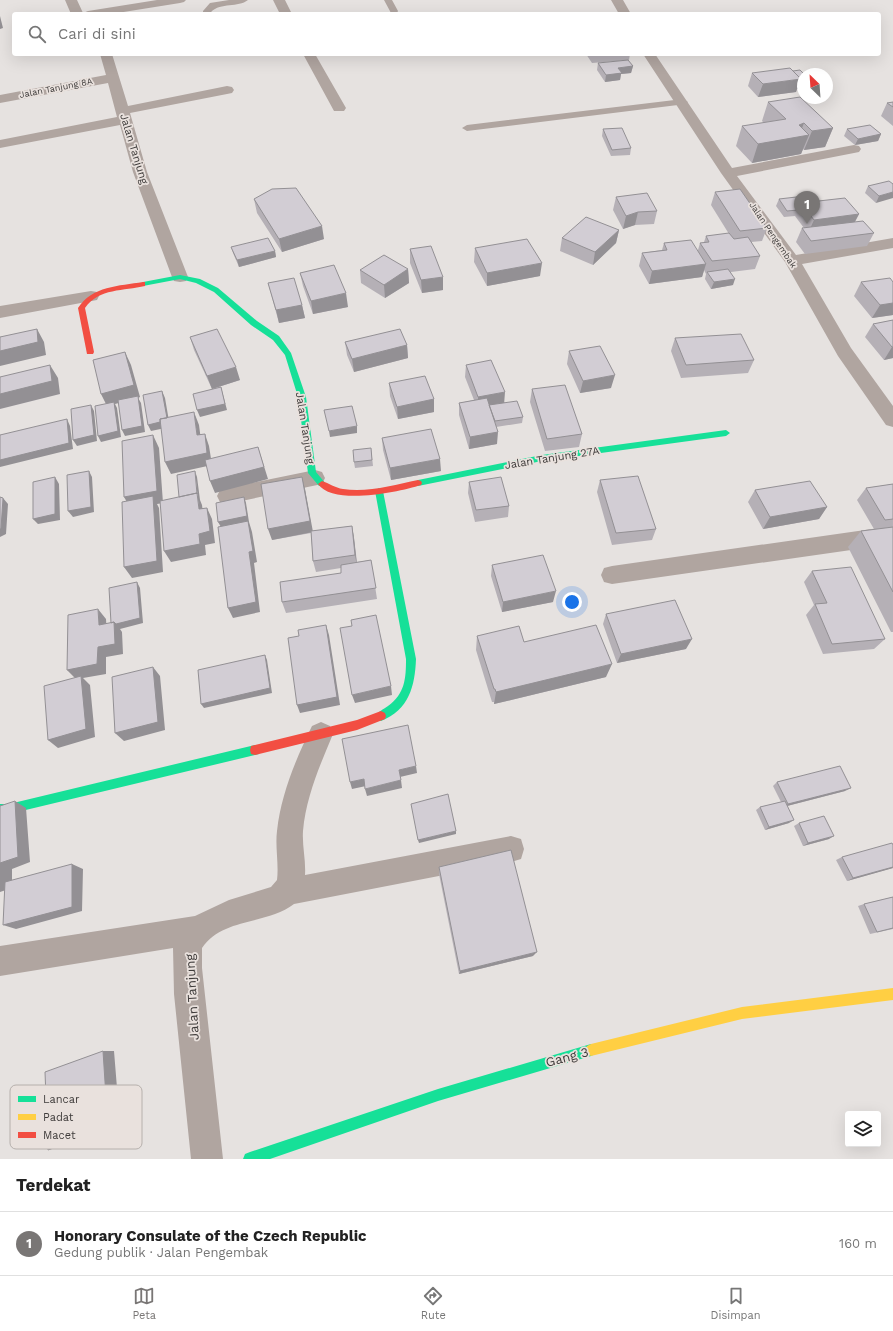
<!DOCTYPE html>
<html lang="id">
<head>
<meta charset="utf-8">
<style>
  :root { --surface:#fff; --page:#f2f2f2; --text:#222; --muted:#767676; --line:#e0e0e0; --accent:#797675 }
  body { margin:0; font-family:"Work Sans",sans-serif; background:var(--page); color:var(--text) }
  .controls { position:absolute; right:12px; bottom:12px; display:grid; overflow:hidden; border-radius:4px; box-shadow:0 4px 16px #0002 }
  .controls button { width:36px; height:36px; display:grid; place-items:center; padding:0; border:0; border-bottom:1px solid var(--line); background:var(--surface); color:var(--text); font:20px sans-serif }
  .compass { position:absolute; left:797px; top:68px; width:36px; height:36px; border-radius:50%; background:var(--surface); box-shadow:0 4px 16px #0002; rotate:335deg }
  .you { position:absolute; left:572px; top:602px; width:14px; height:14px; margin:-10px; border:3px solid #fff; border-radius:50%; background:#1a73e8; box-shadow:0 0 0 6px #1a73e833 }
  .badge { display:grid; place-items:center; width:26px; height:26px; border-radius:50%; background:var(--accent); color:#fff; font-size:13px; font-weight:700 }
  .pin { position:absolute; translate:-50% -33px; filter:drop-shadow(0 1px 2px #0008) }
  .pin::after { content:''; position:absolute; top:21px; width:14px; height:12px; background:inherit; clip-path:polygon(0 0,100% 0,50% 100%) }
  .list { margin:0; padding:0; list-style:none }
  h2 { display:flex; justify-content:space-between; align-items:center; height:52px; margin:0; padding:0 16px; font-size:17px }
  h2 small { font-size:13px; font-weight:400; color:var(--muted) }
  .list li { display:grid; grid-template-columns:26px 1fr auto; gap:12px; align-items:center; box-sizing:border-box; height:64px; padding:0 16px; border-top:1px solid var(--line) }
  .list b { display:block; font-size:15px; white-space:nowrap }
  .list p { margin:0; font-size:13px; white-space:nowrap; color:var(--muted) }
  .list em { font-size:13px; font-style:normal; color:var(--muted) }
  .icon { flex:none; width:22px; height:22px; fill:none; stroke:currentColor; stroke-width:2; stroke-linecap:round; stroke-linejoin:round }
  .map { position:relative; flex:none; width:893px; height:1159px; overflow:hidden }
  .search { position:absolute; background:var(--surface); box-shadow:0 4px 16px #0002; left:12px; right:12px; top:12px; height:44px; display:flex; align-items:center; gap:10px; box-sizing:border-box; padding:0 14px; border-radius:4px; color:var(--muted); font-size:15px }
  .sheet { height:116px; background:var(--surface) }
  nav { display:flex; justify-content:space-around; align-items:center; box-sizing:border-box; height:56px; border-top:1px solid var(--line); background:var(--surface); font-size:11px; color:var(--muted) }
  nav a { display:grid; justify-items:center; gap:2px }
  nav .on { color:var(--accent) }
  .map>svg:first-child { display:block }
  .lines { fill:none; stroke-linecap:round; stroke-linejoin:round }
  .lane { fill:#b0a5a0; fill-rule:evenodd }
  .street { fill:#b0a5a0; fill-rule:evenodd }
  .fast { fill:#16e098; fill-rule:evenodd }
  .slow { fill:#ffcf43; fill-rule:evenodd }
  .jam { fill:#f24e42; fill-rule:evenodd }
  .wall { fill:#b5b0b6 }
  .shaded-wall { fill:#939094 }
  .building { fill:#d2cdd4; stroke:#939094 }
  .labels { text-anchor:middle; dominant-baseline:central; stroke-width:3.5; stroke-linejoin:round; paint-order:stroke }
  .far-street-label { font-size:9px; fill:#3f3c3b; stroke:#e9e1dd }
  .street-label { font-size:11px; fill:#3f3c3b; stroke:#e9e1dd }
  .near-street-label { font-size:13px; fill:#3f3c3b; stroke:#e9e1dd }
  .key { fill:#e9e1dd; stroke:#b6b0ac; stroke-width:1 }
  .key-label { font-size:11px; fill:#3f3c3b }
</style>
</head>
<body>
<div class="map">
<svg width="893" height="1159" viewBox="0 0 893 1159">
  <rect width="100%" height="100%" fill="#e6e2e0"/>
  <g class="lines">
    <!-- lane -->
    <path class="lane" d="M229,0H248C238,8 221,2 211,12V14H203V11L210,3Z
      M384,0H392L398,11L397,13H391Z
      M683,99L688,102L686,104L467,131L462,128L467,125Z"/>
    <!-- street -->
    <path class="street" d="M65,0H77L83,13L88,11L157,0H186L184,2L180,3L111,14H71Z
      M273,0H285L292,14H280Z
      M611,0H623L631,14H619Z
      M100,54H112L128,106L227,86L232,87L234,90L232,93L227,94L130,113L147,172L188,277L186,281L180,282L174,281L172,277L133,172L120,125L0,148V140L117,117L108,83L0,103V95L106,75Z
      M303,54H315L346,108L344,111H334Z
      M643,54H655L732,168L854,145L859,146L861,149L859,152L854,153L737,176L796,255L893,238V248L802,264L851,348L893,406V427L886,425L838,356L785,262L721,173Z
      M91,291L97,292L99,296L97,300L0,318V306Z
      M315,470L322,472L325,478L322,484L227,504L220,502L217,496L220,490L227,488Z
      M893,526V544L612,584L604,582L601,575L604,568L612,566Z
      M321,722L330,726L333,734C320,765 306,797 303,831C302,846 306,860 305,875L511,836L521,839L524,849L521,859L511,862L294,904C267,925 223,917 202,948V968L223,1159H191L174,994L173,948L0,976V946L195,916L229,900L271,887L277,880C279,864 275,847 277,831C281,794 296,759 312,726Z"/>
    <!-- fast -->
    <path class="fast" d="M180,275L200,279L218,288L257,321L279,336L291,353L306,397L316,472L326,484L325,486H319L308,473L298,397L285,355L273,340L251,325L214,292L196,283L180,279L143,286L140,284L143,282Z
      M726,430L730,433L726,436L542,461L418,486L414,483L418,480L542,455Z
      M379,488L383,491L416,659C415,686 409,710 381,721L377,719L376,716C378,711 383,710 388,706C405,694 406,678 406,659L375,491Z
      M255,745L259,746L260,750L259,754L255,755L9,814H0V804H9Z
      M591,1044L595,1046L597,1050L595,1054L591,1056L438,1101L270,1159H243L245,1154L250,1152L438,1089Z"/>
    <!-- slow -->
    <path class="slow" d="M893,988V1000L742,1019L591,1056L587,1054L585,1050L587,1046L591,1044L742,1007Z"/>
    <!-- jam -->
    <path class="jam" d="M143,282H145V286C124,291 99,288 85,308L94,352L93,354H87L78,308C92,286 119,286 143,282Z
      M418,480L421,481L422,483L421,485C399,492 333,506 318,484L322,481C329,483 335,488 343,489C367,493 394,485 418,480Z
      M381,711L385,713L386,716L385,719L357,730L255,755L251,754L250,750L251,746L255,745L357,720Z"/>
  </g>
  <!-- wall -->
  <path class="wall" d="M586,54H630L629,60L592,63Z
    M598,63L633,66L631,73L621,74L620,80L605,82L597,70Z
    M752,73L797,89L796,92L758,97L748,86Z
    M768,102L833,128L825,147L804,150L803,149L801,154L752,163L736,146L742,126L764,123L762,121Z
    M893,102V126L881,116L887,103Z
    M603,129L631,148L630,155L611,156L602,136Z
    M847,129L881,134L878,141L855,145L844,136Z
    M893,184L876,203L865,193L868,186Z
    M715,192L767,228L762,241L751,242L760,256L755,269L731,272L733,285L711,289L705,279L706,274L704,270L702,277L649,284L639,266L642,253L662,250L664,243L698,250L700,243L704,242L706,236L729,234L711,205Z
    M616,197L657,211L654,224L635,225L623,229L613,210Z
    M254,199L324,239L282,252L257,213Z
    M779,199L809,202L859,214L855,222L874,233L867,246L805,254L796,242L802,228H804L795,216L784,217L776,206Z
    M619,230L616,243L593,265L560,251L562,238Z
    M231,247L275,251L276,257L239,267L233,253Z
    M475,248L540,276L487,286L474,262Z
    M410,249L443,290L422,293L410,263Z
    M408,269L409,283L385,298L361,283L360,270Z
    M300,273L348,307L313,314L303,286Z
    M861,282H893V315L872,318L854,296Z
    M268,283L302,305L305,318L279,323Z
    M893,320V358L884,360L865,337L873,324Z
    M190,337L240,380L212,389L194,350Z
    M675,338L754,360L748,373L681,378L671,351Z
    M345,342L407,345L408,358L354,372L347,355Z
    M569,351L611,388L580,393L567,364Z
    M466,365L504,402L523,417L522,423L496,427L497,444L469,449L459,415V403L474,400L465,377Z
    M389,383L434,399V412L398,419L390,396Z
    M532,389L582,434L579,447L545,451L530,402Z
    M382,438L441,471L391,480L383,450Z
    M371,448L373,466L355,468L354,462Z
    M600,480L656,529L652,540L612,545L597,492Z
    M469,482L509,506L508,517L475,522L468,493Z
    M893,484V632H891L848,547L861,531L874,529L857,500L866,488Z
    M305,489L312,531L352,526L354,538L357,562L371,560L377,599L286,613L282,602L341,573V568L316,572L313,561L311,533L272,540Z
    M755,490L827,507L819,519L763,529L748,502Z
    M492,565L553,602L502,612L491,576Z
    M812,571L885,639L874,649L823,654L806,615L814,605L804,582Z
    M606,614L686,649L617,663L603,624Z
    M477,636L524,642L606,677L494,704V702H492L476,650Z
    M777,782L845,791L787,806L789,823L765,830L756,810L760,807L781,802L773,786Z
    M799,823L829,839L803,846L794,826Z
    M842,857L893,868L847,881L836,860Z
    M439,867L533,956L459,974L439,874Z
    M893,897V929L870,934L858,906L864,904Z"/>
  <!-- shaded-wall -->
  <path class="shaded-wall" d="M0,16L3,28L0,29Z
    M633,66L631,73L621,74L620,80L605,82L606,75L618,68Z
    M801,79L803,82V88L797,89L796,92L758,97L763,84Z
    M804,123L799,136L809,135L801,154L752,163L758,144L799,125Z
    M833,128L825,147L804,150L812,131Z
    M881,134L878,141L855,145L858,139Z
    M893,192V198L876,203L879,196Z
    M638,212L635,225L623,229L626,216Z
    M859,214L852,227L808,233L814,220Z
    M322,226L324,239L282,252L279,239Z
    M619,230L616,243L593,265L595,252Z
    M275,251L276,257L239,267L237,260Z
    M542,263L540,276L487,286V273Z
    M706,264L702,277L649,284L652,271Z
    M408,269L409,283L385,298L384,285Z
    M443,277V290L422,293L421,280Z
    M735,279L733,285L711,289L714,282Z
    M346,293L348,307L313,314L311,301Z
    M893,303V315L872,318L880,305Z
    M302,305L305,318L279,323L276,310Z
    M37,329L44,342L46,355L0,366V351Z
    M407,345L408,358L354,372L352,359Z
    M892,347H893V358L884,360Z
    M125,352L131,365L140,397L138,398L141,403L145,432L125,436L122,430L138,398L115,404L117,408L121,437L101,442L98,436L107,406L101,394Z
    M50,365L58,378L60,394L0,409V394Z
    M236,367L240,380L212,389L207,376Z
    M615,375L611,388L580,393L583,381Z
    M221,387L227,410L200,417L197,410Z
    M162,391L165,398L170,427L151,431L148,425Z
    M505,392L504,405L478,410V397Z
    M434,399V412L398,419L397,407Z
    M91,405L94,411L97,441L77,446L73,440Z
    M194,412L199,425L202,448L197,435Z
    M67,419L70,426L73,449L0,467V460Z
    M357,426V433L330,437L329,431Z
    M498,432L497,444L469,449L470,437Z
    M205,434L209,446L212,465L171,474L165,462Z
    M153,435L159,448L163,503L157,504L159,508L163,572L132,578L124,567L131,509L124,497Z
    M258,447L268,479L215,493L210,481Z
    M440,459L441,471L391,480L390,468Z
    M89,471L92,477L94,512L73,517L68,511Z
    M195,471L197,477L200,500L202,505L204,521L199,509Z
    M55,477L59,484L60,520L38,524L33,519Z
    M302,477L305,489L313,532L272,540L268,529Z
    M244,497L246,503L249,522L252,532L257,562L254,563L260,612L233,618L228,608L221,527L218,522Z
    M3,498L8,504L6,534L0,537V529Z
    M827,507L819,519L763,529L770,517Z
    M207,508L212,519L215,543L205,545L206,555L171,562L164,551L199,534Z
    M352,526L354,538L357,566L355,555Z
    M137,582L140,588L143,623L120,629L122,632L123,654L106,657V674L83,678L90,685L95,737L58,748L48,740L77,680L67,670L98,647L114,622Z
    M556,591L553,602L502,612L503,602Z
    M98,609L106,619L107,635L99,625Z
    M326,625L329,635L340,705L300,713L297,705Z
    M692,639L686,649L617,663L621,654Z
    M265,655L267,660L272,693L204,708L201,704Z
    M612,664L606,677L494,704L496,692Z
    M153,667L160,676L165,730L124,741L115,733Z
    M391,686L392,695L355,703L352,695Z
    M416,766L417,773L400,777L399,770Z
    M364,779L366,786L352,789L350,782Z
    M401,780L402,788L367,796L365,789Z
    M851,788L845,791L783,807L788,804Z
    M15,801L26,808L30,862L12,869V888L0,892V863Z
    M794,820L789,823L765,830L769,827Z
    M456,831V834L419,843L418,840Z
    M834,836L829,839L803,846L808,843Z
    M72,864L83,869L82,911L16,929L3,925Z
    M893,867V868L847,881L853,878Z
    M537,952L533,956L459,974L460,971Z
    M103,1051H114L120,1125L61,1146L48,1150Z"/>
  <!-- building -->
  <path class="building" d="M628,60L633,66L618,68L622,73L606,75L598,63Z
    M790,68L801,79L763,84L752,73Z
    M800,70L804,74H803V82H799L801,79L793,71Z
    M800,97L833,128L812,131L804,123L799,125L809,135L758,144L742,126L786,119L768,102Z
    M893,102V107L887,103Z
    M870,125L881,134L858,139L847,129Z
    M622,128L631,148L612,150L603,129Z
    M889,181L893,184V192L879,196L868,186Z
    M296,188L322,226L279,239L254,199L272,189Z
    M740,189L767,228L740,231L715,192Z
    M647,193L657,211L638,212L626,216L616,197Z
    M805,196L809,202L801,203L798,210L787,211L779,199Z
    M845,198L859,214L814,220L801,203Z
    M586,217L619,230L595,252L562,238Z
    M863,221L874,233L811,241L802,228Z
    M729,233L734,239L748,237L760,256L712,261L700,243L709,242L706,236Z
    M268,238L275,251L237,260L231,247Z
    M527,239L542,263L487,273L475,248Z
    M691,240L706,264L652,271L642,253L667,250L664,243Z
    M431,246L443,277L421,280L410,249Z
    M384,255L408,269L384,285L360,270Z
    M334,265L346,293L311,301L300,273Z
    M728,269L735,279L714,282L707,272Z
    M294,278L302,305L276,310L268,283Z
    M890,278L893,282V303L880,305L861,282Z
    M893,320V347H892L873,324Z
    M37,329L38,342L0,351V337Z
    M217,329L236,367L207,376L190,337Z
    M400,329L407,345L352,359L345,342Z
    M741,334L754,360L686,365L675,338Z
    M600,346L615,375L583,381L569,351Z
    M125,352L134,385L101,394L93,360Z
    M491,360L505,392L478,397L466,365Z
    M50,365L52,381L0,394V377Z
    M425,376L434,399L397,407L389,383Z
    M565,385L582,434L547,439L532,389Z
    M221,387L225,404L197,410L193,394Z
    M162,391L167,418L160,419V422L148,425L143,395Z
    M138,396L142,426L122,430L118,400Z
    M487,398L498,432L470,437L459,403Z
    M517,401L523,417L495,421L489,405Z
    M114,402L118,431L98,436L95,406Z
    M91,405L94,435L73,440L71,409Z
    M352,406L357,426L329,431L324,410Z
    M194,412L197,435L205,434L207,453L165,462L160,419Z
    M67,419L69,443L0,460V435Z
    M431,429L440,459L390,468L382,438Z
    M153,435L157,491L124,497L122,441Z
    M258,447L264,467L210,481L205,460Z
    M371,448L372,460L354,462L353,450Z
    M89,471L91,507L68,511L67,475Z
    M195,471L197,494V493L179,497L177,475Z
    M638,476L656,529L616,533L600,480Z
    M55,477V514L33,519V482Z
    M302,477L310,521L268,529L261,484Z
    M501,477L509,506L476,510L469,482Z
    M810,481L827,507L770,517L755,490Z
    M893,484V519L885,520L866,488Z
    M197,493L199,509L207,508L210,531L199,534L200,544L164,551L160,501Z
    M153,496L157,561L124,567L122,502Z
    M0,497L3,498L1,529H0Z
    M244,497L247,516L218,522L216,503Z
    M248,521L253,551L249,552L256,602L228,608L218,527Z
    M352,526L355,555L313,561L311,531Z
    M893,527V592L861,531Z
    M543,555L556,591L503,602L492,565Z
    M371,560L376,588L282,602L280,582L341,573V565Z
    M851,567L885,639L832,644L815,604L827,603L812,571Z
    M137,582L140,618L116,624L114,622L111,623L109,588Z
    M675,600L692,639L621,654L606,614Z
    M98,609L99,625L114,622L115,644L98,647L97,664L67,670L68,615Z
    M376,615L391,686L352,695L340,628L352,626L351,620Z
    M326,625L337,697L297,705L288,638L299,636L298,630Z
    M596,625L612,664L496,692L495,689H494L477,636L519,626L524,642Z
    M265,655L270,688L201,704L198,670Z
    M153,667L158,722L115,733L112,677Z
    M81,676L86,729L48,740L44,686Z
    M408,725L416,766L399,770L401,780L365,789L364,779L350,782L342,739Z
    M840,766L851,788L788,804L777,782Z
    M448,794L456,831L418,840L411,804Z
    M15,801L18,857L0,863V806Z
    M785,801L794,820L769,827L760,807Z
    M824,816L834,836L808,843L799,823Z
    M892,843L893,845V867L853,878L842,857Z
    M511,850L537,952L460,971L439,867Z
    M72,864V907L3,925L5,882Z
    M893,897V928L877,932L864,904Z
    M103,1051L108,1128L48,1150L45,1072Z"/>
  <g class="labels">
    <!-- far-street labels -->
    <g class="far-street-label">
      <text transform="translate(56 88) rotate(-11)">Jalan Tanjung 8A</text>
      <text transform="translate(773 235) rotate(56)">Jalan Pengembak</text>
    </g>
    <!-- street labels -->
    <g class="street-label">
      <text transform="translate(134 149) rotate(73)">Jalan Tanjung</text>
      <text transform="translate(305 428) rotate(81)">Jalan Tanjung</text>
      <text transform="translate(552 458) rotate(-9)">Jalan Tanjung 27A</text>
    </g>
    <!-- near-street labels -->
    <g class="near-street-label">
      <text transform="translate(192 997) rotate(-93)">Jalan Tanjung</text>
      <text transform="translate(567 1057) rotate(-15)">Gang 3</text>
    </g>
  </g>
  <!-- legend -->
  <rect x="10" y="1085" width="132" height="64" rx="6" class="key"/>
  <rect x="18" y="1096" width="18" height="6" fill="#16e098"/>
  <rect x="18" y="1114" width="18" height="6" fill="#ffcf43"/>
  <rect x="18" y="1132" width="18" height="6" fill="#f24e42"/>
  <g class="key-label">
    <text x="43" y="1103">Lancar</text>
    <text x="43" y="1121">Padat</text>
    <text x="43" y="1139">Macet</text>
  </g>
</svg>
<div class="controls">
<button><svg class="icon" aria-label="layers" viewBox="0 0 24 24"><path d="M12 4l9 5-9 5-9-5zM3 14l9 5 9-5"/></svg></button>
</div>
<svg class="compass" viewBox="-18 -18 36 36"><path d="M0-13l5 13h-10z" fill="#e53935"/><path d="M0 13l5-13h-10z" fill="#767676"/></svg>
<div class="you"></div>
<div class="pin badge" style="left:807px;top:224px">1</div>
<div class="search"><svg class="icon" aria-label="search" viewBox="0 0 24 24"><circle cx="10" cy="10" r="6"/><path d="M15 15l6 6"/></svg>Cari di sini</div>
</div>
<section class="sheet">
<h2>Terdekat<small></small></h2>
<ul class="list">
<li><span class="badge">1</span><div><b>Honorary Consulate of the Czech Republic</b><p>Gedung publik · Jalan Pengembak</p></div><em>160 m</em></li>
</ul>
</section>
<nav>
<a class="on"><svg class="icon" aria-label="map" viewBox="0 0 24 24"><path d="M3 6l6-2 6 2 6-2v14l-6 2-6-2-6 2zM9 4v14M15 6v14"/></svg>Peta</a>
<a><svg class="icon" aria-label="directions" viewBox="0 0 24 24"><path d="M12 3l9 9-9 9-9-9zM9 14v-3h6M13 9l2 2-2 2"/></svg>Rute</a>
<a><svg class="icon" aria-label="saved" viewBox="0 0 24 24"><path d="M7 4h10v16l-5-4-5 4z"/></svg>Disimpan</a>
</nav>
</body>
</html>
